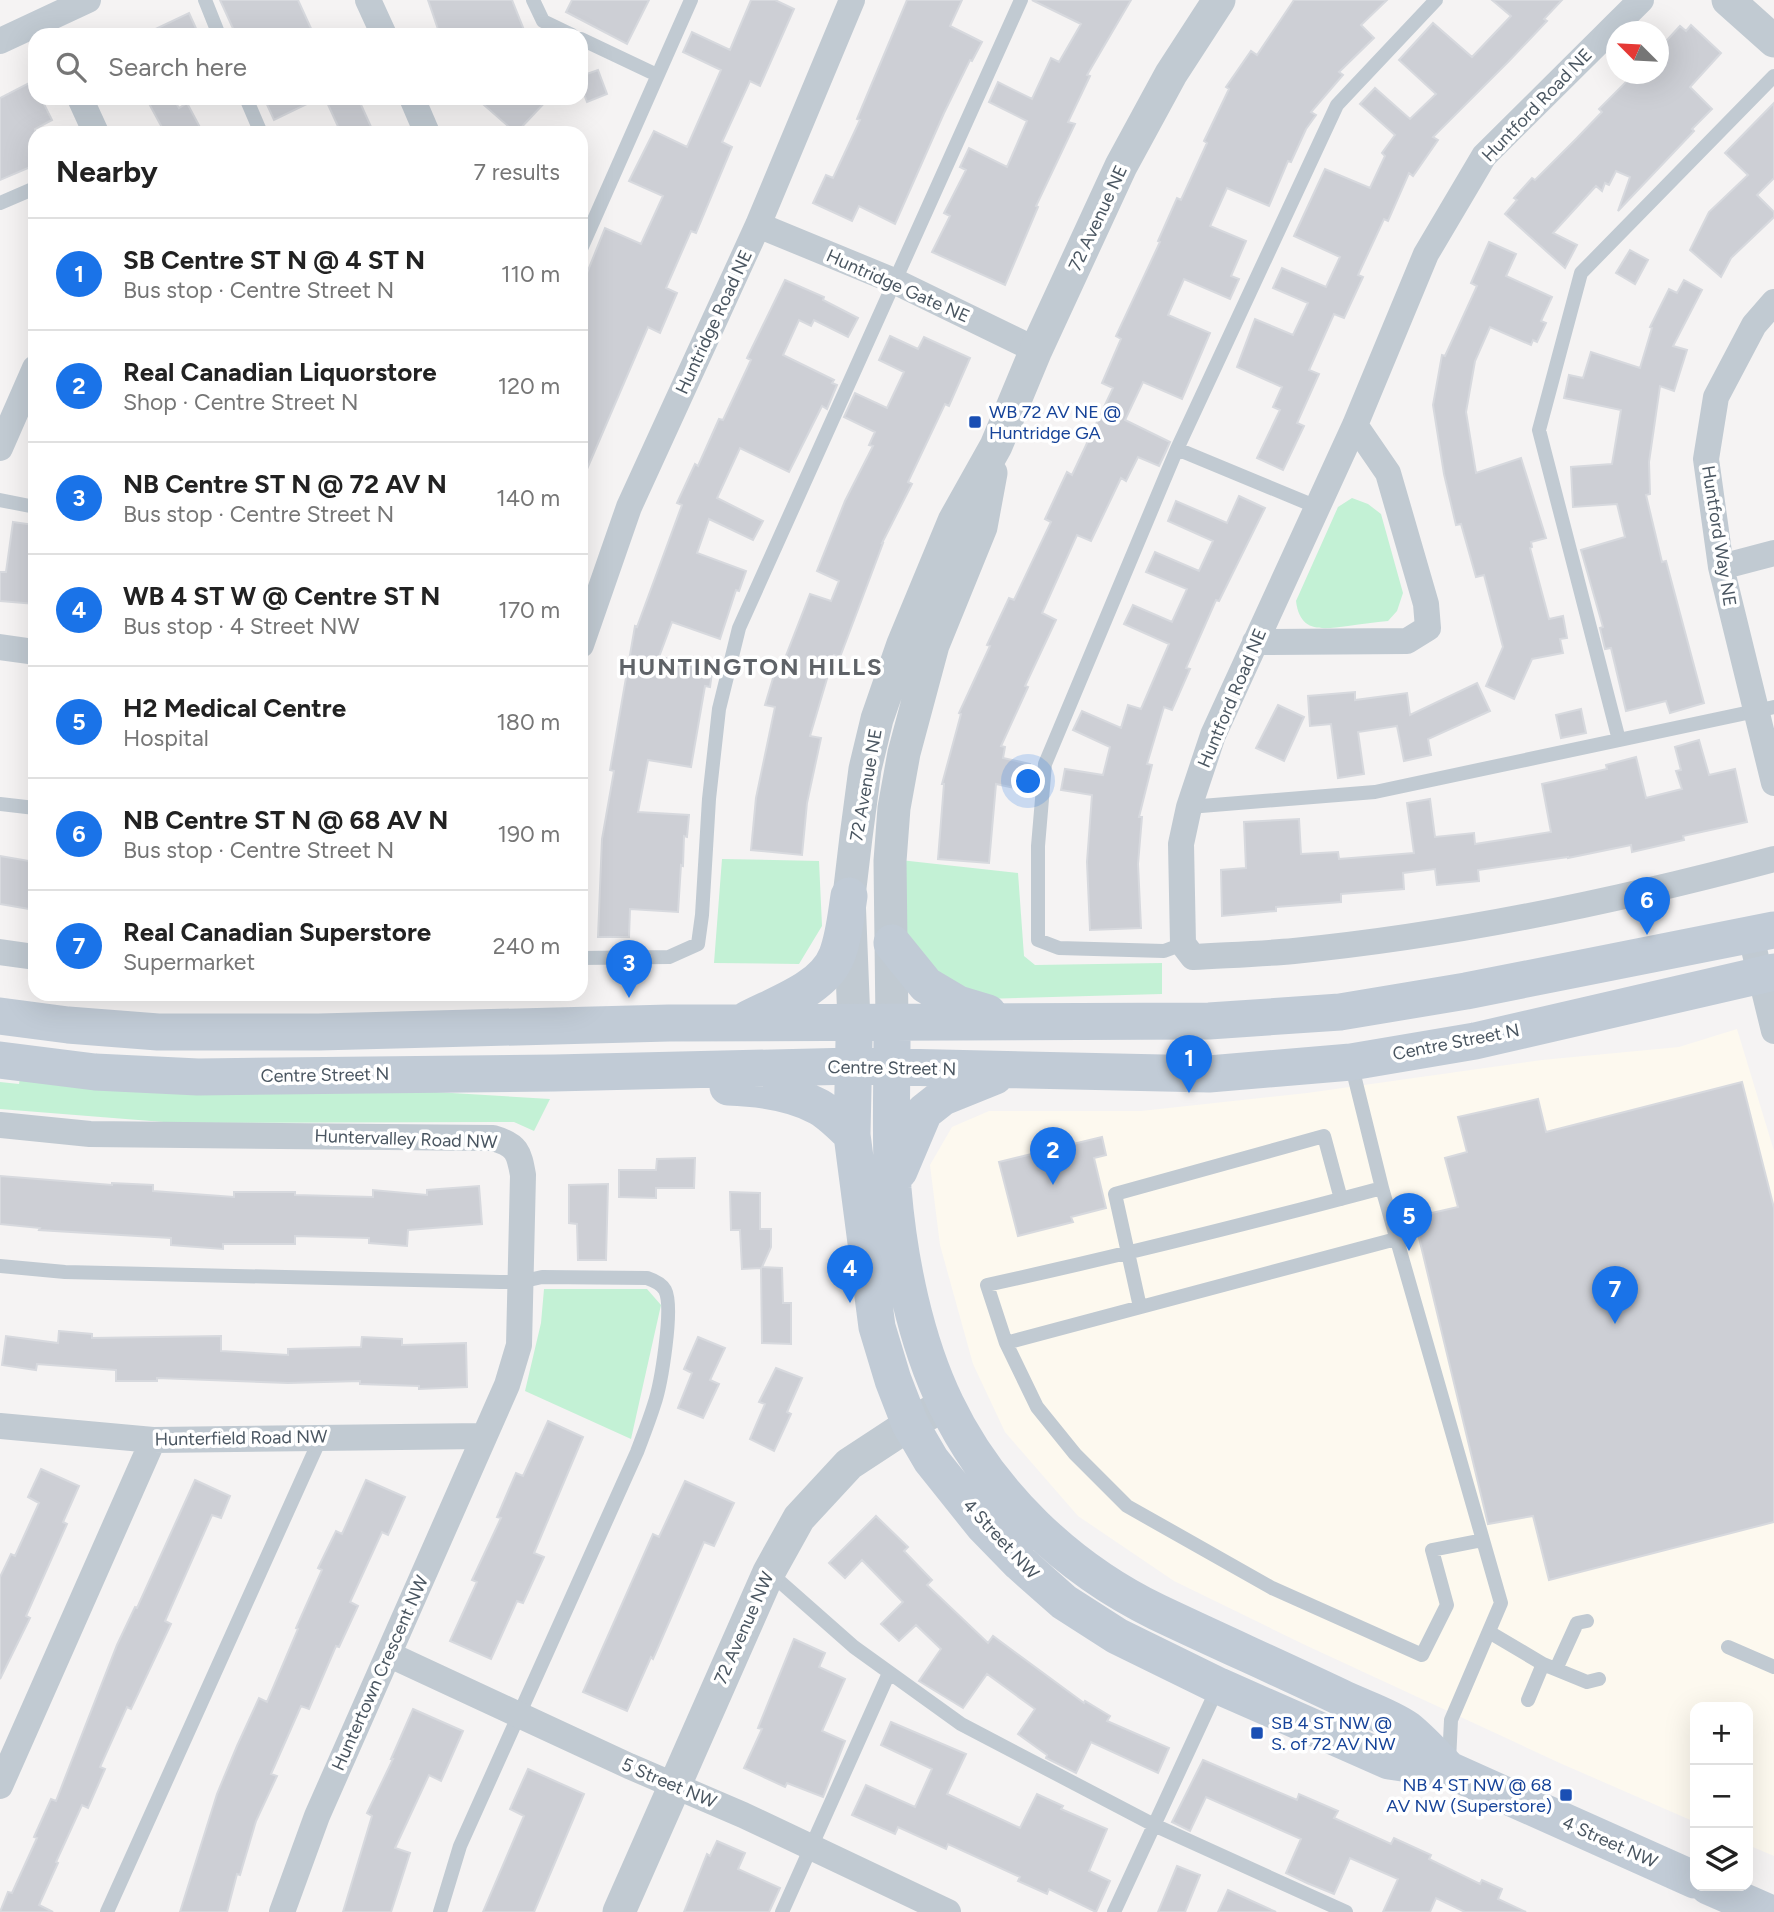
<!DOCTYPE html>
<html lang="en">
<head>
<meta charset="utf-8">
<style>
  :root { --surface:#fff; --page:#f6f6f6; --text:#222; --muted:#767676; --line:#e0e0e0; --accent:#1a73e8 }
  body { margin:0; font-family:Figtree,sans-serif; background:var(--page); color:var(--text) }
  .controls { position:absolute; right:21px; bottom:21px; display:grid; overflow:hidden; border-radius:14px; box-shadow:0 7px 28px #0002 }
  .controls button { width:63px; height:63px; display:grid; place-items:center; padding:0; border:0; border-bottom:2px solid var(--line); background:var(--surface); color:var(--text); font:35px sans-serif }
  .compass { position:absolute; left:1606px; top:21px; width:63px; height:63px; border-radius:50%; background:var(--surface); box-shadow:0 7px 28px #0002; rotate:294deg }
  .you { position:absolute; left:1029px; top:782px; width:24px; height:24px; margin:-18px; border:5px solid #fff; border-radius:50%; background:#1a73e8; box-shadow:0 0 0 10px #1a73e833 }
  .badge { display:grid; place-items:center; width:46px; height:46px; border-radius:50%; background:var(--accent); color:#fff; font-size:23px; font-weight:700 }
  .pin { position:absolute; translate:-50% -58px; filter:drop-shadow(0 2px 4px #0008) }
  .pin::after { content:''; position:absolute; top:37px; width:24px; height:21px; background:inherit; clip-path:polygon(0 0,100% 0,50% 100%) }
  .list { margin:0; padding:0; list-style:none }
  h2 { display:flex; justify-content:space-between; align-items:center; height:91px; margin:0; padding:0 28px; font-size:30px }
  h2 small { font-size:23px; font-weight:400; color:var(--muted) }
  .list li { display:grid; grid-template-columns:46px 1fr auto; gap:21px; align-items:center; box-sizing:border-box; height:112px; padding:0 28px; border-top:2px solid var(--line) }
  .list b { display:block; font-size:26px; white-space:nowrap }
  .list p { margin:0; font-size:23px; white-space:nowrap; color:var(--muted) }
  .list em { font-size:23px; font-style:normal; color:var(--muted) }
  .icon { flex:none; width:38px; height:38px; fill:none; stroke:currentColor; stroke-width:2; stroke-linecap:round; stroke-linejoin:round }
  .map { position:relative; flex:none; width:1774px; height:1912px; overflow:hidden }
  .search { position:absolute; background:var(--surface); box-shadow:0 7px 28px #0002; left:28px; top:28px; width:560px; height:77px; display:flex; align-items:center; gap:18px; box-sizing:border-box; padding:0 24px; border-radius:21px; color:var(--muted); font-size:26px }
  .panel { position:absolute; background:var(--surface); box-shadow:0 7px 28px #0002; left:28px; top:126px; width:560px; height:875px; border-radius:21px }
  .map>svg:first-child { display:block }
  .commercial { fill:#fdf9ef }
  .green { fill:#c3f1d5 }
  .building { fill:#cdcfd5; stroke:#d7d9de; stroke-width:2 }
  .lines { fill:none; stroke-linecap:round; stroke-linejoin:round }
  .service { stroke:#c1cad2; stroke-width:14 }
  .minor { stroke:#c1cad2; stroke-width:26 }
  .tertiary { stroke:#c1cad2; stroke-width:33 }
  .secondary { stroke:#c1cbd6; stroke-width:37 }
  .transit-dot { fill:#1a4fb4; stroke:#fff; stroke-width:2.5 }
  .labels { text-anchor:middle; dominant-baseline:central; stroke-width:7; stroke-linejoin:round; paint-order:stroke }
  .street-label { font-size:18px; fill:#4a5661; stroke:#fff }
  .transit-label { font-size:18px; fill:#164399; stroke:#fff; text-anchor:start }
  .district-label { font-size:24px; font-weight:bold; letter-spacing:2px; fill:#5f6368; stroke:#fff }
</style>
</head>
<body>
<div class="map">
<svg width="1774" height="1912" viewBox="0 0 1774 1912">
  <rect width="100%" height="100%" fill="#f5f3f3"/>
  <!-- commercial -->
  <path class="commercial" d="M1737,1029L1774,1151V1856L1748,1845V1707H1695V1822L1562,1764L1303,1644L1174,1581L1078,1516L1005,1432L973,1364L940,1245L930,1165L952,1127L989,1111H1141L1307,1093L1542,1060L1679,1047Z"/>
  <!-- green -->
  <path class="green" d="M1352,498L1368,504L1381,514L1403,593L1397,611L1388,621C1375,622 1362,624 1348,626C1323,629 1300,634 1296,601L1338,507Z
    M722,859L819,861L822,926L799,964L714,963Z
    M900,860L1018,873L1024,956L1035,965L1162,963V994L983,999L959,995L903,938Z
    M20,1078L419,1091L550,1099L534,1131L514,1122H496L176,1123L0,1109V1082L19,1084Z
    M544,1289H647L661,1305L631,1439L525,1391L541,1323Z"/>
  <!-- building -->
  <path class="building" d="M220,0H298L314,35H236Z
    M428,0H512L526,35H440Z
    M572,0H649L627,44L566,12Z
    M751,0H775L794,9L760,86L750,81L722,142L732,147L696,233L691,231L666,288L677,293L660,333L648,327L581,483V288L605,228L641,244L663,196L629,181L654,131L687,147L721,70L683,52L692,32L730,50Z
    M907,0H962L950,26L982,42L972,61L970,60L944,113L895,224L859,206L852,221L813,203L826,175L833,178L860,120L857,119Z
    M1032,0H1131L1087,75L1090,76L1068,122L1075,124L1036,206L1038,207L1005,285L932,252L950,216L944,213L966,170L960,167L969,148L1007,167L1027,121L989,102L998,82L1032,99L1051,58L1059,62L1081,24Z
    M1294,0H1387L1361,25L1374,38L1339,72L1343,75L1311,112L1316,115L1306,129L1291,162L1288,161L1269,206L1227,188L1210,226L1246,241L1231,276L1239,279L1230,299L1184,279L1168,315L1210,333L1182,399L1143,382L1125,420L1170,442L1166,451L1159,466L1138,457L1126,481L1121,478L1091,541L1077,535L1042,613L1056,620L1025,686L1028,687L1001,746L1005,747L1003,758L1030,764L1024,790L996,784L989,863L938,859L944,784H942L961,714L959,713L990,646L987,645L1009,598L1014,600L1051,522L1045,519L1067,472L1072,475L1113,388L1102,383L1121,339L1116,336L1160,242L1158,241L1177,198L1181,200L1207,143L1204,141L1229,89L1226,87L1251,51L1257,55Z
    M1492,0H1562L1544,19L1547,21L1508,62L1433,137L1438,140L1413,176L1409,173L1388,221L1384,219L1358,275L1363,277L1344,318L1334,314L1309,370L1319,374L1297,423L1304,426L1283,470L1257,458L1280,410L1273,407L1282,387L1237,367L1255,319L1293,335L1308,303L1273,288L1282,268L1326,287L1340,257L1294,236L1325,169L1370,188L1385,156L1382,153L1395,135L1360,104L1375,88L1410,119L1436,94L1399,60L1433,23L1472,57L1511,16Z
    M189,13L199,35H143Z
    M1691,25L1721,53L1690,87L1712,109L1692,129L1694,131L1618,211L1630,177L1616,171L1609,185L1605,183L1602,191L1596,186L1553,233L1577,245L1565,268L1505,214L1517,200L1514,198L1532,178L1535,180L1577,138L1602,112L1599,109L1634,74H1658V50L1680,26L1686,31Z
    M598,70L607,94L587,102L581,86V76Z
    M33,81L35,98H41L52,120L35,129V165L0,180V98Z
    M146,98H173L179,108L187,103L203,133H165Z
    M264,98H319L274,120Z
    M325,98H358L372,129L363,133H341Z
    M476,98H549L516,133Z
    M1774,103V178L1757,195L1774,212V217L1731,258L1721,277L1690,250L1709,212L1748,175L1725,153Z
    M1489,242L1516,254L1506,276L1552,297L1541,321L1546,323L1537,342L1533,340L1531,345L1490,327L1475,361L1466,412L1476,473L1521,458L1546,538L1531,542L1532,547L1530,548L1549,619L1563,616L1567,638L1560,639L1563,653L1532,659L1514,699L1486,686L1503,647L1484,575L1476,577L1461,524L1456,525L1444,474L1433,405L1442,355L1445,356L1477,286L1471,283Z
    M1630,250L1648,260L1635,284L1616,273Z
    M785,280L824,297L823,300L858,318L848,337L814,320L811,326L799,320L783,355L834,380L832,383L837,385L827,409L822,406L789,472L740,448L717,498L763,521L753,540L709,519L697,553L746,571L739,591L736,590L720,639L672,622L659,657L713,665L710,687L705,686L691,767L648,760L638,812L689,815L687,837L684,836L683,866L681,865L678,912L630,909L629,937H598L602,839L614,771L610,770L635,626L637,627L682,505L677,503L695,464L698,466L719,419L723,420L751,360L747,358Z
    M1684,280L1702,290L1673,346L1687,350L1674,391L1660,386L1649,462L1650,494L1646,495L1662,562L1666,561L1704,703L1670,713L1666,701L1626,711L1611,648L1605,649L1600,628L1603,627L1581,550L1625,537L1617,504L1573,507L1571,467L1612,464L1621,410L1564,398L1569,375L1583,378L1591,352L1640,368L1652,328L1650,327L1669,289L1677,293Z
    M890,336L918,349L924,337L970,358L949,406L945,404L908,482L912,484L882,543H883L840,657L834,655L810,736L821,738L807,803L802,855L751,850L756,798L775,707L765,705L774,675L796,679L799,666L784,661L810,594L831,601L839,581L817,571L845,501L873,446L869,445L875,432L844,417L855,393L887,408L904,372L879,360Z
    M1239,496L1265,508L1219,601L1216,600L1186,668L1190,669L1172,710L1164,707L1147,764L1152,765L1139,817H1142L1138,864L1141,928L1090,930L1087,862L1092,795L1061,790L1065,769L1103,775L1110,747L1073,730L1082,711L1121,728L1128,705L1141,709L1169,644L1124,624L1133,605L1172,622L1187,589L1146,572L1155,552L1199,571L1213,541L1168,521L1176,501L1227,523Z
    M13,522L35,525V604L0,601V572H6Z
    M1477,683L1490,711L1428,739L1431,755L1404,761L1397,726L1358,732L1364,774L1338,778L1331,724L1310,726L1308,696L1355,692V700L1407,693L1410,715Z
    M1278,705L1304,717L1284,761L1256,748Z
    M1581,709L1586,733L1561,738L1556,715Z
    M1699,740L1709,775L1735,769L1747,822L1683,836L1684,840L1632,852L1631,845L1568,858V857L1478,870L1479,881L1437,885L1435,869L1403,873L1404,889L1341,894V902L1276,907V911L1222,916L1221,870L1246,868L1244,822L1299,819L1301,854L1338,852L1339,859L1414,853L1407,803L1430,799L1435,837L1474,833L1475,844L1551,832L1542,784L1607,769L1606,765L1636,757L1646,798L1682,789L1676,771L1681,770L1675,747Z
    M0,856L35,862V910L0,904Z
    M1742,1082L1774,1208V1522L1549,1580L1533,1516L1488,1524L1414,1217L1458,1207L1445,1158L1467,1152L1458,1117L1538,1099L1546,1132Z
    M1102,1137L1106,1155L1094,1158L1106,1208L1071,1217L1073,1222L1018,1236L999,1162Z
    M695,1158L694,1188H656V1198L619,1197V1170H656L657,1159Z
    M0,1176L112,1185V1183L153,1185V1191L234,1197V1192H295V1195L373,1197V1190L427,1195V1190L479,1186L482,1224L408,1230L407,1246L369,1243V1238L295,1236V1244H223V1249L171,1245V1238L39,1230L40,1228L0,1224Z
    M608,1184L606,1260H578L577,1224L569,1223V1185Z
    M730,1192L760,1193V1229H771V1247L762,1267L782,1268L783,1303H791V1344L762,1343L761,1268L742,1269L740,1230H731Z
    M59,1331L92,1334V1338L221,1336V1351L288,1355V1349L361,1347L362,1337L402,1339V1345L466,1343L467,1387L419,1389V1386L360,1384V1381L288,1383L157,1378V1381H116V1370L37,1364L36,1370L2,1365L6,1336L58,1343Z
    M698,1337L725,1348L710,1380L719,1384L703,1418L678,1408L692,1373L684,1369Z
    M776,1368L802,1378L787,1412L791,1414L774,1451L750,1439L765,1404L759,1402Z
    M548,1421L583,1437L534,1553L544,1557L523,1603L517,1601L491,1659L450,1641L477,1582L472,1580L501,1518L497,1517L516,1473L523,1476Z
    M41,1469L79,1486L63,1522L67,1524L26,1616L30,1618L0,1679V1577L11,1554L15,1556L39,1503L28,1497Z
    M195,1480L230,1496L221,1518L212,1515L165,1621L171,1624L131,1709L127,1707L100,1767L105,1769L88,1808L82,1805L56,1862L58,1863L39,1905L53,1912H0L8,1892L12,1893L37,1838L34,1837L51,1799L56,1801L117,1645L135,1607L137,1608Z
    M366,1480L405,1497L388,1535L382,1532L350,1602L358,1606L339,1647L336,1646L309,1709L301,1706L271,1774L277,1776L256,1821L240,1875L237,1874L227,1912H180L217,1794L237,1746L259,1698L267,1702L298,1629L296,1628L322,1570L318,1568L336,1531L342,1534Z
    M685,1481L734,1503L714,1546L704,1542L653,1659L651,1657L627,1711L583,1692L653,1534L659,1537Z
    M876,1516L908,1547L904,1551L932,1580L927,1585L988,1643L993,1636L1084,1703L1085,1701L1110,1716L1107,1721L1169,1748L1158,1773L1091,1742L1076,1773L1046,1758L1047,1755L1018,1734L1035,1709L987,1674L963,1708L919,1681L941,1649L916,1625L899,1641L881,1624L903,1602L862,1560L845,1578L829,1563Z
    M794,1639L825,1653L819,1667L845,1679L822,1731L845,1741L823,1797L787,1783L785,1787L744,1768L762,1729L758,1728Z
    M413,1709L463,1731L441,1781L429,1775L395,1848L410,1853L391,1912H343L372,1816L367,1813L393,1759H391Z
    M891,1722L966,1754L947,1794L1020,1828L1037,1794L1063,1806L1061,1809L1107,1829L1089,1871L1110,1881L1096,1912L1049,1889L1047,1894L1018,1881L1020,1877L948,1844L946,1849L898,1827L895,1834L852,1815L866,1785L915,1807L932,1769L881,1745Z
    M1203,1760L1297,1800L1299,1794L1338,1811L1334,1818L1391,1844L1394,1838L1431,1855L1429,1859L1480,1884L1482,1880L1502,1889L1498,1899L1526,1912H1465L1436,1898L1430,1912H1383L1398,1879L1350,1858L1334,1894L1307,1883L1286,1873L1301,1839L1206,1797L1190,1831L1172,1822Z
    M528,1769L584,1794L534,1912H483L524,1816L510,1809Z
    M717,1841L745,1853L738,1869L780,1888L769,1912H684L707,1854L710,1856Z
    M1177,1866L1200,1875L1185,1912H1158Z
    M1228,1890L1276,1912H1218Z"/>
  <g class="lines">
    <!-- service -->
    <path class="service" d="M205,0L219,35
      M533,0L543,21L572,35
      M581,39L657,75
      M246,98L261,133
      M0,203L35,188
      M581,249L691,0
      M1177,449L1317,507
      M0,500L35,507
      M1619,740L1539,430L1581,273L1774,76
      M0,804L35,808
      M1189,807L1375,792L1774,707
      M1183,944L1164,951L1059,948L1038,940V846L1045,764L1177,449L1337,105L1436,0
      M581,958L669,957L698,944L702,915L709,799L719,709L739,628L1021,0
      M1351,1063L1382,1188L1501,1603L1451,1720L1449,1761
      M1382,1188C1251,1223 1120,1256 987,1285L1006,1343L1396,1239
      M0,1266L65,1272L500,1282H520L542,1277L647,1278C653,1280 661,1283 665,1290C674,1307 661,1385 654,1405C649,1421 643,1436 637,1452L460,1846L440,1912
      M1140,1307L1115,1194L1324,1136L1341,1199
      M1006,1343L1037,1407L1075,1454L1127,1506L1272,1588L1422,1655L1447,1605L1432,1550L1483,1540
      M769,1572L854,1647L961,1724L1154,1825L1346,1912
      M1489,1632L1543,1664L1587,1682L1599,1679
      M1728,1647L1774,1667
      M1556,1669L1577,1623L1587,1621
      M1528,1700L1543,1664
      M107,1912L321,1437
      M782,1912L889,1673
      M1114,1912L1218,1687"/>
    <!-- minor -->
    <path class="minor" d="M368,0L384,35
      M1641,0L1484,156L1426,254L1355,425L1213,735L1189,807L1181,844L1183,944L1193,957C1227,955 1261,954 1294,951C1457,935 1617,901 1774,859
      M0,41L88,0
      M80,98L96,133
      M412,98L427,133
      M758,225L894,281L1036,350
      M1774,302L1754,325L1716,397L1706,459L1721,567L1774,783
      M0,448L35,368
      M1721,567L1774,553
      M1255,642L1407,641L1428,628L1426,604L1388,473L1355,425
      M581,645L629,507L758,225L852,0
      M0,647L35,652
      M1750,933L1774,1031
      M0,952L35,957
      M0,1125L90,1134L493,1138C517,1145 519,1152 523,1175L519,1345L507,1385L317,1816L282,1912
      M0,1426L153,1440L483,1436
      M390,1655L629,1766L743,1815L948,1912
      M0,1786L153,1440"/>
    <!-- tertiary -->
    <path class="tertiary" d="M1728,0L1774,41
      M854,1022L849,896L856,837L865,769L877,719L903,644L954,521L996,446L1036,350L1121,166L1171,74L1219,0
      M892,1022L890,861L894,808L904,753L933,645L981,527L991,473
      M619,1912L769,1572L799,1518L849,1464L910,1424L946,1404"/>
    <!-- secondary -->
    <path class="secondary" d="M892,943L926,985L958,1004L988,1013
      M0,1016L68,1025L158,1032H319L669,1023L1209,1021L1340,1012L1466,991L1774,930
      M746,1020C776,1004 824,989 837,955C844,937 846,915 849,896
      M854,1040L852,1135L877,1327L893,1380L910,1424L931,1460L983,1525L1020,1563L1064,1602L1117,1636L1219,1686L1389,1761L1449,1770L1695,1880
      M892,1041C892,1090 890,1140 893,1189C899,1260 915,1340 946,1404C989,1494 1068,1569 1157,1612C1218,1641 1279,1668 1340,1697C1360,1707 1389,1716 1407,1729C1422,1741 1435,1756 1449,1770
      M0,1060L95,1072L198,1077L554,1073L854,1066L1209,1074L1351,1062L1475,1041L1774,972
      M728,1087C757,1088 792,1092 819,1107C831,1114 842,1125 852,1135
      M899,1171L924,1112L943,1097L995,1076
      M1708,1886L1767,1912"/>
  </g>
  <!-- markers -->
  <g class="transit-dot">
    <rect x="968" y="415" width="14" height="14" rx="3.5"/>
    <rect x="1250" y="1726" width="14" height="14" rx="3.5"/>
    <rect x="1559" y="1788" width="14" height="14" rx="3.5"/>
  </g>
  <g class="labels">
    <!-- street labels -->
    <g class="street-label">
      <text transform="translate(1537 105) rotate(-46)">Huntford Road NE</text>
      <text transform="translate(1098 218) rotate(-65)">72 Avenue NE</text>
      <text transform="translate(898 286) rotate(24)">Huntridge Gate NE</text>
      <text transform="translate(714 322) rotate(-65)">Huntridge Road NE</text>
      <text transform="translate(1719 536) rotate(81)">Huntford Way NE</text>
      <text transform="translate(1232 698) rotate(-67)">Huntford Road NE</text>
      <text transform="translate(866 785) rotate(-80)">72 Avenue NE</text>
      <text transform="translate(1456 1042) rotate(-11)">Centre Street N</text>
      <text transform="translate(892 1068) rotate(1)">Centre Street N</text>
      <text transform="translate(325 1075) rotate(-1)">Centre Street N</text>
      <text transform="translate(406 1139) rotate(2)">Huntervalley Road NW</text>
      <text transform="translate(241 1438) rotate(-1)">Hunterfield Road NW</text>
      <text transform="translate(1001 1539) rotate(47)">4 Street NW</text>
      <text transform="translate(744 1628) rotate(-66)">72 Avenue NW</text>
      <text transform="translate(380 1673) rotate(-66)">Huntertown Crescent NW</text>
      <text transform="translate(669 1783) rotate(23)">5 Street NW</text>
      <text transform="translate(1610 1842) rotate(24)">4 Street NW</text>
    </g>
    <!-- transit labels -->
    <g class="transit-label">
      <text x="989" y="412">WB 72 AV NE @<tspan x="989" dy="21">Huntridge GA</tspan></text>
      <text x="1271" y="1723">SB 4 ST NW @<tspan x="1271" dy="21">S. of 72 AV NW</tspan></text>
      <text x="1552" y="1785" text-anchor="end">NB 4 ST NW @ 68<tspan x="1552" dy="21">AV NW (Superstore)</tspan></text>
    </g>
    <!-- district labels -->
    <g class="district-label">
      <text x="751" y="666">HUNTINGTON HILLS</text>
    </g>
  </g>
</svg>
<div class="controls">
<button>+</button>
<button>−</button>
<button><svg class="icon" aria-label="layers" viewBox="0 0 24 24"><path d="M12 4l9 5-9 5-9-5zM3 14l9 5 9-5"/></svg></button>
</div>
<svg class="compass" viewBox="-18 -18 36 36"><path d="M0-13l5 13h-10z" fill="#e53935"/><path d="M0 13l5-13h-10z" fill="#767676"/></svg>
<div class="you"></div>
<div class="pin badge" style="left:1189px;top:1093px">1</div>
<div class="pin badge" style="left:1053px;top:1185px">2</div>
<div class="pin badge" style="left:629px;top:998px">3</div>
<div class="pin badge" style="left:850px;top:1303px">4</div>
<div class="pin badge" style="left:1409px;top:1251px">5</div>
<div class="pin badge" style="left:1647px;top:935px">6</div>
<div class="pin badge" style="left:1615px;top:1324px">7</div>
<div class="search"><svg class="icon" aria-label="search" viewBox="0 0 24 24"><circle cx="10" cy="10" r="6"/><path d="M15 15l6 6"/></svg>Search here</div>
<section class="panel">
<h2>Nearby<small>7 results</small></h2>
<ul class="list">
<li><span class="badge">1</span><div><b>SB Centre ST N @ 4 ST N</b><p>Bus stop · Centre Street N</p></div><em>110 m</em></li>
<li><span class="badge">2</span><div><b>Real Canadian Liquorstore</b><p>Shop · Centre Street N</p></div><em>120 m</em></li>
<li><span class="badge">3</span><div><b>NB Centre ST N @ 72 AV N</b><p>Bus stop · Centre Street N</p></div><em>140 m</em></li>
<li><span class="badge">4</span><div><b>WB 4 ST W @ Centre ST N</b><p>Bus stop · 4 Street NW</p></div><em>170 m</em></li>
<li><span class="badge">5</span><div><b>H2 Medical Centre</b><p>Hospital</p></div><em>180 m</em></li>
<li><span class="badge">6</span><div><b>NB Centre ST N @ 68 AV N</b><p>Bus stop · Centre Street N</p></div><em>190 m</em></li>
<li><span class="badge">7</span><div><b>Real Canadian Superstore</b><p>Supermarket</p></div><em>240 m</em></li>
</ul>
</section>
</div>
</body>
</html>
